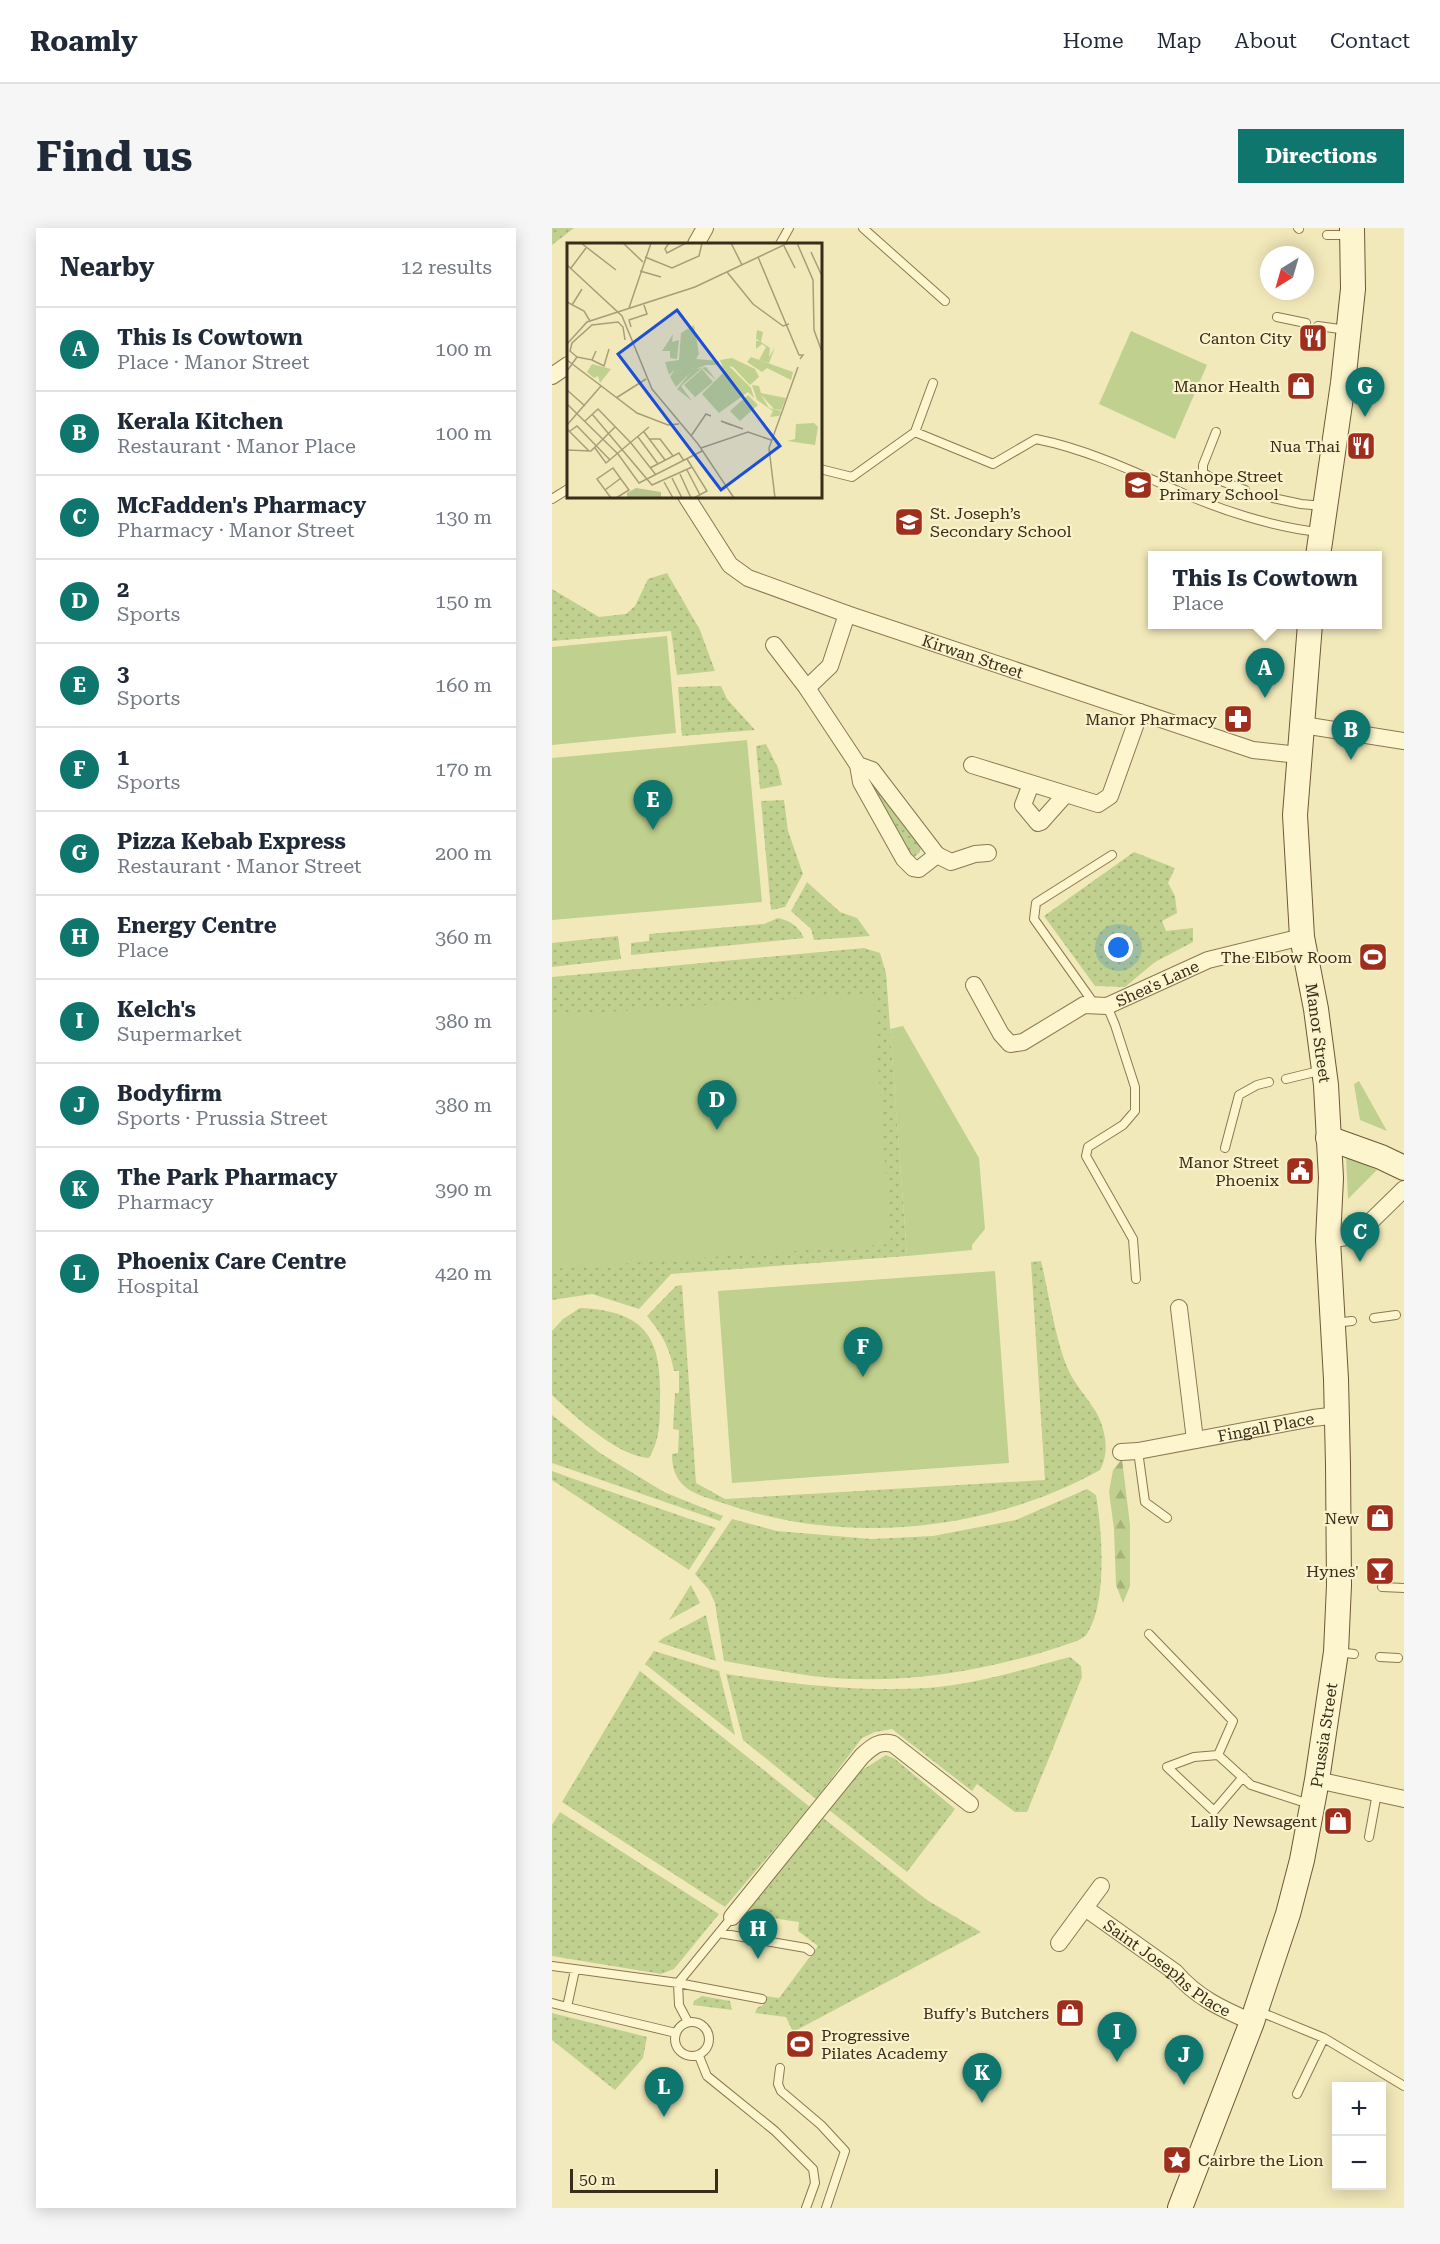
<!DOCTYPE html>
<html lang="en">
<head>
<meta charset="utf-8">
<style>
  :root { --surface:#fff; --page:#f6f6f7; --text:#1f2937; --muted:#747a83; --line:#e0e1e3; --accent:#0f766e }
  body { margin:0; font-family:"Roboto Serif",serif; background:var(--page); color:var(--text) }
  .controls { position:absolute; right:18px; bottom:18px; display:grid; overflow:hidden; border-radius:0px; box-shadow:0 3px 15px #0003 }
  .controls button { width:54px; height:54px; display:grid; place-items:center; padding:0; border:0; border-bottom:2px solid var(--line); background:var(--surface); color:var(--text); font:30px sans-serif }
  .compass { position:absolute; left:708px; top:18px; width:54px; height:54px; border-radius:50%; background:var(--surface); box-shadow:0 3px 15px #0003; rotate:217deg }
  .scale { position:absolute; left:18px; bottom:15px; width:148px; box-sizing:border-box; padding-left:6px; border:3px solid #382c1a; border-top:0; font-size:16px; line-height:21px; white-space:nowrap; color:#382c1a; -webkit-text-stroke:4px #f9f2cb; paint-order:stroke }
  .you { position:absolute; left:567px; top:720px; width:21px; height:21px; margin:-15px; border:4px solid #fff; border-radius:50%; background:#1a73e8; box-shadow:0 0 0 9px #1a73e833 }
  .badge { display:grid; place-items:center; width:39px; height:39px; border-radius:50%; background:var(--accent); color:#fff; font-size:20px; font-weight:700 }
  .pin { position:absolute; translate:-50% -50px; filter:drop-shadow(0 2px 3px #0008) }
  .pin::after { content:''; position:absolute; top:32px; width:21px; height:18px; background:inherit; clip-path:polygon(0 0,100% 0,50% 100%) }
  .popup { position:absolute; left:596px; top:323px; width:234px; height:78px; box-sizing:border-box; display:grid; place-content:center; border-radius:0px; background:var(--surface); filter:drop-shadow(0 2px 4px #0005); font-size:20px; white-space:nowrap; color:var(--muted) }
  .popup b { font-size:22px; color:var(--text) }
  .popup::after { content:''; position:absolute; left:50%; top:100%; margin-left:-12px; border:12px solid transparent; border-top-color:var(--surface) }
  .list { margin:0; padding:0; list-style:none }
  h2 { display:flex; justify-content:space-between; align-items:center; height:78px; margin:0; padding:0 24px; font-size:26px }
  h2 small { font-size:20px; font-weight:400; color:var(--muted) }
  .list li { display:grid; grid-template-columns:39px 1fr auto; gap:18px; align-items:center; box-sizing:border-box; height:84px; padding:0 24px; border-top:2px solid var(--line) }
  .list b { display:block; font-size:22px; white-space:nowrap }
  .list p { margin:0; font-size:20px; white-space:nowrap; color:var(--muted) }
  .list em { font-size:20px; font-style:normal; color:var(--muted) }
  .map { position:relative; flex:none; width:852px; height:1980px; overflow:hidden; border-radius:0px }
  header { display:flex; align-items:center; gap:36px; box-sizing:border-box; height:84px; padding:0 30px; background:var(--surface); border-bottom:2px solid var(--line) }
  header strong { font-size:28px }
  nav { display:flex; gap:33px; margin-inline-start:auto; font-size:21px }
  .intro { display:flex; align-items:center; justify-content:space-between; box-sizing:border-box; height:144px; padding:0 36px }
  h1 { margin:0; font-size:42px }
  .button { padding:15px 27px; border-radius:0px; background:var(--accent); color:#fff; font-size:21px; font-weight:700 }
  main { display:flex; gap:36px; padding:0 36px }
  aside { flex:1; background:var(--surface); border-radius:0px; box-shadow:0 3px 15px #0003 }
  .map>svg:first-child { display:block }
  .grass { fill:url(#grass-dots) }
  .forest { fill:url(#forest-firs) }
  .park { fill:#c0d08e }
  .lines { fill:none; stroke-linecap:round; stroke-linejoin:round }
  .lane-casing { stroke:#8a7853; stroke-width:10 }
  .street-casing { stroke:#8a7853; stroke-width:18 }
  .secondary-casing { stroke:#6c5837; stroke-width:26 }
  .lane { stroke:#fcf5ce; stroke-width:8 }
  .street { stroke:#fcf5ce; stroke-width:16 }
  .secondary { stroke:#fcf5ce; stroke-width:24 }
  .labels { text-anchor:middle; dominant-baseline:central; stroke-width:4.5; stroke-linejoin:round; paint-order:stroke }
  .poi-label { font-size:16px; fill:#382c1a; stroke:#f9f2cb; text-anchor:end }
  .street-label { font-size:16px; fill:#382c1a; stroke:#f9f2cb }
  .inset-road { fill:none; stroke:#a89d7a; stroke-width:1.5 }
  .view { fill:#1d4ed8; fill-opacity:0.15; stroke:#1d4ed8; stroke-width:3 }
  .inset-edge { fill:none; stroke:#382c1a; stroke-width:3 }
</style>
</head>
<body>
<header>
<strong>Roamly</strong>
<nav><a>Home</a><a>Map</a><a>About</a><a>Contact</a></nav>
</header>
<div class="intro"><h1>Find us</h1><a class="button">Directions</a></div>
<main>
<aside>
<h2>Nearby<small>12 results</small></h2>
<ul class="list">
<li><span class="badge">A</span><div><b>This Is Cowtown</b><p>Place · Manor Street</p></div><em>100 m</em></li>
<li><span class="badge">B</span><div><b>Kerala Kitchen</b><p>Restaurant · Manor Place</p></div><em>100 m</em></li>
<li><span class="badge">C</span><div><b>McFadden's Pharmacy</b><p>Pharmacy · Manor Street</p></div><em>130 m</em></li>
<li><span class="badge">D</span><div><b>2</b><p>Sports</p></div><em>150 m</em></li>
<li><span class="badge">E</span><div><b>3</b><p>Sports</p></div><em>160 m</em></li>
<li><span class="badge">F</span><div><b>1</b><p>Sports</p></div><em>170 m</em></li>
<li><span class="badge">G</span><div><b>Pizza Kebab Express</b><p>Restaurant · Manor Street</p></div><em>200 m</em></li>
<li><span class="badge">H</span><div><b>Energy Centre</b><p>Place</p></div><em>360 m</em></li>
<li><span class="badge">I</span><div><b>Kelch's</b><p>Supermarket</p></div><em>380 m</em></li>
<li><span class="badge">J</span><div><b>Bodyfirm</b><p>Sports · Prussia Street</p></div><em>380 m</em></li>
<li><span class="badge">K</span><div><b>The Park Pharmacy</b><p>Pharmacy</p></div><em>390 m</em></li>
<li><span class="badge">L</span><div><b>Phoenix Care Centre</b><p>Hospital</p></div><em>420 m</em></li>
</ul>
</aside>
<div class="map">
<svg width="852" height="1980" viewBox="0 0 852 1980">
  <defs>
    <pattern id="grass-dots" width="8" height="8" patternUnits="userSpaceOnUse" patternTransform="scale(1.5)"><rect width="8" height="8" fill="#c0d08e"/><path d="M2 2h.1M6 6h.1" fill="none" stroke="#a6b37a" stroke-width="1.8" stroke-linecap="round"/></pattern>
    <pattern id="forest-firs" width="22" height="20" patternUnits="userSpaceOnUse" patternTransform="scale(1.5)"><rect width="22" height="20" fill="#c0d08e"/><path d="M5 1l3.5 6h-7zM16 11l3.5 6h-7z" fill="#a6b37a"/></pattern>
  </defs>
  <rect width="100%" height="100%" fill="#f2e9ba"/>
  <!-- grass -->
  <path class="grass" d="M0,0H22L0,17Z
    M115,345L148,402L163,443L125,447L119,403L0,413V361L47,389L74,386L83,378L96,351Z
    M169,458L175,471L203,502L130,508L126,459Z
    M214,516L226,540L230,557L208,561L204,518Z
    M319,548L369,613L368,624L359,632L314,552Z
    M232,572L236,603L251,646L233,679L219,682L209,573Z
    M582,624L623,640L616,655L623,668L625,685L610,693L614,703L641,700V714L603,734L573,759L543,758L492,688Z
    M255,654L288,684L305,690L318,708L262,712L259,701L239,683Z
    M226,690C239,693 246,698 252,710L79,727V715L97,713V706L212,696Z
    M66,708L69,731L0,739V715Z
    M312,720L328,725L334,745L355,1028L119,1046L87,1081L40,1066L0,1072V749Z
    M489,1033C497,1066 503,1111 516,1141C525,1162 546,1179 551,1201C555,1215 555,1229 548,1242C436,1304 295,1318 174,1276C144,1266 120,1262 120,1226L126,1225L127,1202L121,1201L123,1165H127V1143H122C117,1118 111,1108 95,1088L124,1058L130,1057L144,1255L173,1271L493,1252L479,1034Z
    M28,1080C94,1083 110,1110 108,1172C108,1193 108,1212 97,1230C67,1229 22,1188 0,1167V1103L11,1091Z
    M0,1187L48,1225L112,1264L171,1288L168,1293L0,1235Z
    M0,1243L19,1250L164,1300L137,1342L0,1252Z
    M535,1261L544,1267C550,1302 556,1377 534,1407C532,1410 526,1412 522,1414C444,1441 363,1456 280,1450C244,1447 208,1439 172,1433L163,1375L157,1362L143,1346L180,1291L225,1303L319,1311L381,1308L464,1292Z
    M139,1357L148,1375L117,1392L138,1358Z
    M154,1387L164,1433L106,1414L111,1410Z
    M102,1423L167,1443L183,1507L93,1436Z
    M518,1429L529,1438L530,1449L475,1584H463L425,1556L420,1563L340,1501L323,1504L310,1510L264,1571L191,1512L174,1446C241,1456 307,1464 375,1460C423,1457 472,1441 518,1429Z
    M88,1443L258,1579L173,1679L10,1574Z
    M334,1527L343,1531L403,1581L355,1644L277,1582L307,1544Z
    M8,1584L167,1686L122,1741L109,1746L0,1728V1597Z
    M270,1589L375,1672L429,1704L241,1804L234,1789L203,1785L205,1780L211,1777L213,1768L227,1770L266,1718L246,1703L247,1694L194,1686Z
    M150,1768L178,1773L180,1782L141,1777L142,1773Z
    M0,1785L95,1809L91,1830L63,1862L0,1812Z"/>
  <!-- forest -->
  <path class="forest" d="M570,1231L578,1297V1358L571,1375L564,1357L562,1301L557,1264L561,1242Z"/>
  <!-- park -->
  <path class="park" d="M579,103L655,137L623,211L547,176Z
    M115,408L124,505L0,517V419Z
    M195,512L210,674L0,692V530Z
    M321,765L339,1016L0,1041V788Z
    M351,798L427,930L433,1001L420,1017V1022L355,1028L338,801Z
    M807,853L835,903L808,892L802,856Z
    M794,928L825,942L796,971Z
    M443,1043L457,1235L180,1255L166,1063Z"/>
  <g class="lines">
    <!-- lane casing -->
    <g class="lane-casing">
      <path id="lane" d="M311,0L393,73
        M746,0L747,1
        M775,7H799
        M228,16L237,0
        M725,89L754,95
        M766,98L795,102
        M363,204L381,155
        M664,204L651,237V244L656,248L693,262
        M268,241L300,249L363,204L441,236L484,211C534,221 581,243 626,263C668,282 721,299 767,304
        M721,270L749,276L771,278
        M0,271L16,261
        M543,777L482,691L484,675L560,627
        M555,778L563,797L583,859V883L571,897L536,919L534,928L581,1011L584,1051
        M734,851L771,842
        M673,920L687,867L705,857L717,854
        M822,1090L844,1087
        M782,1095L800,1093
        M586,1223L593,1274L615,1290
        M830,1359L852,1360
        M597,1406L681,1493L666,1527L699,1557L760,1577
        M785,1424L802,1426
        M828,1429L846,1430
        M666,1527L642,1529L615,1539L662,1583L691,1549
        M817,1609L825,1565
        M167,1705L254,1720L258,1723
        M0,1738L126,1755L180,1689
        M0,1775L15,1779L23,1742
        M15,1779L124,1805
        M706,1783L772,1810L852,1858
        M123 1811a17 17 0 1 1 34 0a17 17 0 1 1-34 0Z
        M136,1794L127,1777L126,1755L210,1771
        M147,1828L155,1848L223,1903L261,1941L263,1955L254,1980
        M228,1840L226,1856L229,1863L269,1897L293,1923L274,1980
        M745,1866L772,1810"/>
    </g>
    <!-- street casing -->
    <g class="street-casing">
      <g id="street">
        <path d="M144,16L153,0"/>
        <path d="M0,148L16,137"/>
        <path id="s1" d="M134,268L178,337L196,350L295,386L701,522L747,527"/>
        <path d="M222,417L255,460L306,537L309,554L352,631L361,640L367,641L385,627L320,542L306,537"/>
        <path d="M255,460L278,438L295,386"/>
        <path d="M751,497L852,513"/>
        <path d="M420,537L546,576L558,568L588,484"/>
        <path d="M479,556L471,577L486,595L489,594L513,567"/>
        <path d="M385,627L399,634L423,626L436,625"/>
        <path id="s2" d="M422,757L449,806L458,816L471,814L532,777L555,778L656,732L750,709"/>
        <path d="M776,1012L800,1008L809,1003L852,961"/>
        <path d="M627,1080L643,1212"/>
        <path id="s3" d="M569,1224L586,1223L761,1190L786,1187"/>
        <path d="M765,1552L852,1571"/>
        <path id="s4" d="M533,1680L623,1744C644,1769 670,1781 700,1794"/>
        <path d="M180,1689L310,1528C320,1519 327,1512 341,1516L418,1576"/>
        <path d="M507,1715L549,1658"/>
      </g>
    </g>
    <!-- secondary casing -->
    <g class="secondary-casing">
      <g id="secondary">
        <path d="M766,328L791,155L801,61L800,0"/>
        <path d="M776,910L829,929L852,940"/>
        <path id="s5" d="M628,1980L700,1794L736,1686L750,1632L765,1552L784,1424L787,1357L786,1237L784,1151L776,1012L779,950L774,857L764,781L750,709L743,587L758,396"/>
      </g>
    </g>
    <!-- lane -->
    <use href="#lane" class="lane"/>
    <!-- street -->
    <use href="#street" class="street"/>
    <!-- secondary -->
    <use href="#secondary" class="secondary"/>
  </g>
  <!-- icons -->
  <defs>
    <g id="restaurant-square" transform="scale(1.5)"><rect x="-9" y="-9" width="18" height="18" rx="4" fill="#9f2e1d" stroke="#f9f2cb"/><path d="M-5-6h1v4h1v-4h1v4h1v-4h1v5L-1.5 .5V6h-2V.5L-5-1ZM5-6V6H3V1.5H1.5Q1.5-4 5-6Z" fill="#fff"/></g>
    <g id="shop-square" transform="scale(1.5)"><rect x="-9" y="-9" width="18" height="18" rx="4" fill="#9f2e1d" stroke="#f9f2cb"/><path d="M-5-2.5h2.3a2.7 3.5 0 0 1 5.4 0H5L5.5 6h-11ZM-1.5-2.5h3a1.5 2.3 0 0 0-3 0Z" fill="#fff"/></g>
    <g id="school-square" transform="scale(1.5)"><rect x="-9" y="-9" width="18" height="18" rx="4" fill="#9f2e1d" stroke="#f9f2cb"/><path d="M0-5L7-2L0 1L-7-2ZM-4 1L0 2.5L4 1V4Q0 6-4 4Z" fill="#fff"/></g>
    <g id="pharmacy-square" transform="scale(1.5)"><rect x="-9" y="-9" width="18" height="18" rx="4" fill="#9f2e1d" stroke="#f9f2cb"/><path d="M-2-6h4v4h4v4h-4v4h-4v-4h-4v-4h4Z" fill="#fff"/></g>
    <g id="stadium-square" transform="scale(1.5)"><rect x="-9" y="-9" width="18" height="18" rx="4" fill="#9f2e1d" stroke="#f9f2cb"/><path d="M0-5a6.5 5 0 1 0 0 10a6.5 5 0 1 0 0-10ZM-3.5-1.8h7v3.6h-7Z" fill="#fff"/></g>
    <g id="civic-square" transform="scale(1.5)"><rect x="-9" y="-9" width="18" height="18" rx="4" fill="#9f2e1d" stroke="#f9f2cb"/><path d="M-.6-6.5H3V-4.5H.6V-3L4-1V1h2V6H-6V1h2V-1L-.6-3ZM-1.2 2.5V6h2.4V2.5Z" fill="#fff"/></g>
    <g id="bar-square" transform="scale(1.5)"><rect x="-9" y="-9" width="18" height="18" rx="4" fill="#9f2e1d" stroke="#f9f2cb"/><path d="M-6-5H6L.8 .8V4.5H3.5V6h-7V4.5H-.8V.8Z" fill="#fff"/></g>
    <g id="sight-square" transform="scale(1.5)"><rect x="-9" y="-9" width="18" height="18" rx="4" fill="#9f2e1d" stroke="#f9f2cb"/><path d="M0-6L1.8-2.2L6-1.7L2.9 1.2L3.7 5.4L0 3.3L-3.7 5.4L-2.9 1.2L-6-1.7L-1.8-2.2Z" fill="#fff"/></g>
  </defs>
  <g fill-rule="evenodd">
    <use href="#restaurant-square" x="761" y="110"/>
    <use href="#shop-square" x="749" y="158"/>
    <use href="#restaurant-square" x="809" y="218"/>
    <use href="#school-square" x="586" y="257"/>
    <use href="#school-square" x="357" y="294"/>
    <use href="#pharmacy-square" x="686" y="491"/>
    <use href="#stadium-square" x="821" y="729"/>
    <use href="#civic-square" x="748" y="943"/>
    <use href="#shop-square" x="828" y="1290"/>
    <use href="#bar-square" x="828" y="1343"/>
    <use href="#shop-square" x="786" y="1593"/>
    <use href="#shop-square" x="518" y="1785"/>
    <use href="#stadium-square" x="248" y="1816"/>
    <use href="#sight-square" x="625" y="1932"/>
  </g>
  <g class="labels">
    <!-- poi labels -->
    <g class="poi-label">
      <text x="740" y="110">Canton City</text>
      <text x="728" y="158">Manor Health</text>
      <text x="788" y="218">Nua Thai</text>
      <text x="607" y="248" text-anchor="start">Stanhope Street<tspan x="607" dy="18">Primary School</tspan></text>
      <text x="378" y="285" text-anchor="start">St. Joseph’s<tspan x="378" dy="18">Secondary School</tspan></text>
      <text x="665" y="491">Manor Pharmacy</text>
      <text x="800" y="729">The Elbow Room</text>
      <text x="727" y="934">Manor Street<tspan x="727" dy="18">Phoenix</tspan></text>
      <text x="807" y="1290">New</text>
      <text x="807" y="1343">Hynes'</text>
      <text x="765" y="1593">Lally Newsagent</text>
      <text x="497" y="1785">Buffy's Butchers</text>
      <text x="269" y="1807" text-anchor="start">Progressive<tspan x="269" dy="18">Pilates Academy</tspan></text>
      <text x="646" y="1932" text-anchor="start">Cairbre the Lion</text>
    </g>
    <!-- street labels -->
    <g class="street-label">
      <text stroke="none"><textPath href="#s1" startOffset="342">Kirwan Street</textPath></text>
      <text stroke="none"><textPath href="#s2" startOffset="232">Shea's Lane</textPath></text>
      <text transform="translate(766 805) rotate(82)">Manor Street</text>
      <text stroke="none"><textPath href="#s3" startOffset="147">Fingall Place</textPath></text>
      <text stroke="none"><textPath href="#s5" startOffset="496">Prussia Street</textPath></text>
      <text stroke="none"><textPath href="#s4" startOffset="102">Saint Josephs Place</textPath></text>
    </g>
  </g>
  <!-- overview -->
  <g transform="translate(15 15)">
    <rect width="255" height="255" fill="#f2e9ba"/>
    <path d="M127,82L132,111L129,116L152,118L151,122H139L129,126L139,124L149,137L135,125L114,143L125,158L110,146L124,129L109,144L103,134L108,126L102,132L98,119L112,117L114,90ZM190,87L196,89L194,99L203,105L202,114L208,104L202,120L192,117L199,104L195,101L189,106V98H193L189,96ZM106,91L105,99L112,97L110,116L103,115V108H95ZM165,115L188,126L192,134L183,142L166,124L162,123L184,145L187,155L181,149L152,170L135,151L160,126L157,128L153,117ZM185,142L192,143L194,150L219,155L214,167L207,166L194,152L202,165L214,168L212,173L203,174L206,168L190,157ZM247,180L251,184L248,202L220,198L228,196L229,181Z" fill="#c0d08e"/>
    <path d="M69,245L94,249V255H60V250Z" fill="#b6c48e"/>
    <path d="M25,121L44,126L33,140L31,133L27,135L20,129ZM135,126L146,139L128,154L117,142ZM165,126L179,143L151,167L137,151ZM181,152L191,162L173,178L163,168Z" fill="#c0d08e"/>
    <path d="M184,114L226,129L224,137L200,125L195,129L180,119Z" fill="#c0d08e"/>
    <path class="inset-road" d="M14,0L49,27M56,0L76,19M102,0L98,6L100,10L119,0M164,0L175,22M230,0L246,37L247,87L255,109M217,3L228,25M244,9L254,31M78,14L105,25L132,13L135,0M191,14L232,112H236L233,116M0,22L55,73L85,146L131,201L167,255M4,25L19,5M73,28L94,34M160,29L186,61L216,83L222,81M0,59L17,68L23,78M5,62L15,46M62,65L84,0M64,84L62,77L80,71L77,62M0,101L20,79L128,44L221,0M10,114L25,117L29,108M0,117L70,170L101,182L112,181M25,117L37,123L42,106M0,128L10,114L3,108L5,100L25,82L51,79L56,84L58,97M0,147L18,163M49,155L79,136M0,161L51,211L72,240L135,208M25,171L85,242L125,224M18,178L31,166L64,200L89,232M0,182L34,143M164,182L154,178L176,186M0,186L22,208M3,188L10,183L43,217M77,189L98,217M124,193L139,171L144,173M71,194L91,221M83,196H93L106,213M28,205L39,220L82,184M134,205L181,189L204,197M0,207L24,208L48,184M120,216L140,248L127,255M83,225L112,210L117,218M120,227L133,252M113,231L124,255M105,235L115,255M97,239L106,255M38,247L54,235M44,255L30,236L46,225L62,247L49,255M208,255L202,205L231,124"/>
    <path class="view" d="M110,67L213,203L154,247L51,111Z"/>
    <rect width="255" height="255" class="inset-edge"/>
  </g>
</svg>
<div class="controls">
<button>+</button>
<button>−</button>
</div>
<svg class="compass" viewBox="-18 -18 36 36"><path d="M0-13l5 13h-10z" fill="#e53935"/><path d="M0 13l5-13h-10z" fill="#747a83"/></svg>
<div class="scale">50 m</div>
<div class="you"></div>
<div class="pin badge" style="left:713px;top:470px">A</div>
<div class="popup"><b>This Is Cowtown</b>Place</div>
<div class="pin badge" style="left:799px;top:532px">B</div>
<div class="pin badge" style="left:808px;top:1034px">C</div>
<div class="pin badge" style="left:165px;top:902px">D</div>
<div class="pin badge" style="left:101px;top:602px">E</div>
<div class="pin badge" style="left:311px;top:1149px">F</div>
<div class="pin badge" style="left:813px;top:189px">G</div>
<div class="pin badge" style="left:206px;top:1731px">H</div>
<div class="pin badge" style="left:565px;top:1834px">I</div>
<div class="pin badge" style="left:632px;top:1857px">J</div>
<div class="pin badge" style="left:430px;top:1875px">K</div>
<div class="pin badge" style="left:112px;top:1889px">L</div>
</div>
</main>
</body>
</html>
